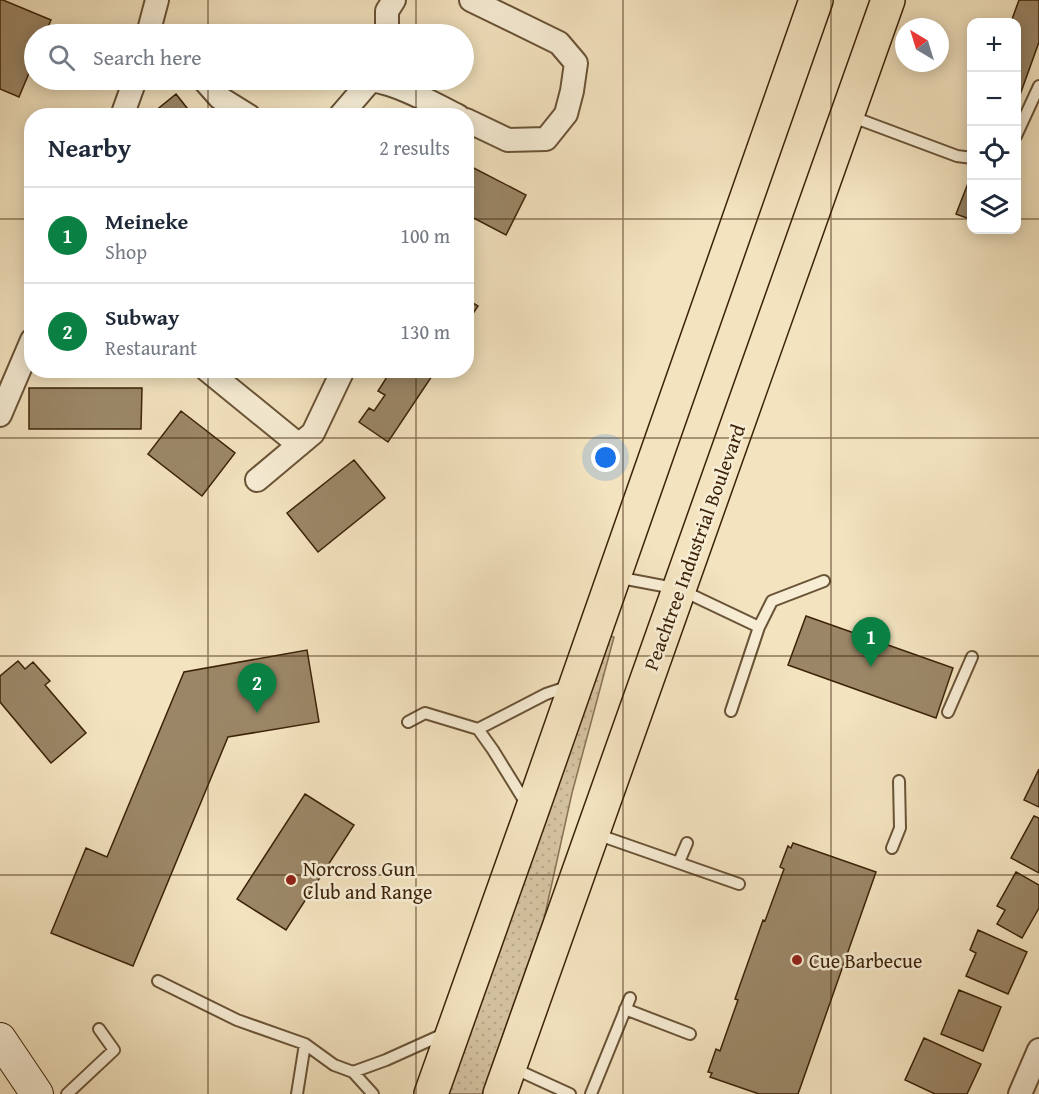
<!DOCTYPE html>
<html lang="en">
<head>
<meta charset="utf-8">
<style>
  :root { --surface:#fff; --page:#f2f2f3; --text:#1f2937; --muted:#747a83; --line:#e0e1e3; --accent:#0b8043 }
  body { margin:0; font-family:"Gentium Book Plus",serif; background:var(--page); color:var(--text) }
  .controls { position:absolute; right:18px; top:18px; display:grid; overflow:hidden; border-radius:12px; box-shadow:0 3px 15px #0003 }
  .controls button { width:54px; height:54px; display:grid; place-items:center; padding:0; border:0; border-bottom:2px solid var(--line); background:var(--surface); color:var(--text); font:30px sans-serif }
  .compass { position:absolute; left:895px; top:18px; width:54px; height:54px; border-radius:50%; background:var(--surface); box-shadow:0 3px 15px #0003; rotate:322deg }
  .you { position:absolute; left:606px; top:458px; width:21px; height:21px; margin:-15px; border:4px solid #fff; border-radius:50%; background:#1a73e8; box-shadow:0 0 0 9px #1a73e833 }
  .badge { display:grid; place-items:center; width:39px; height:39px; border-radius:50%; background:var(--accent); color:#fff; font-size:20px; font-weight:700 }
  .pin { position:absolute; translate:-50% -50px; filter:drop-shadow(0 2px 3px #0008) }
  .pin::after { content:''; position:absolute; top:32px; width:21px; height:18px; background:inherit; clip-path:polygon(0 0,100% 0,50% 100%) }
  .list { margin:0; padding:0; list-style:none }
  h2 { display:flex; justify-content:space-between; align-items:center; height:78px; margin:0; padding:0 24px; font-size:26px }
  h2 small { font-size:20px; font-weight:400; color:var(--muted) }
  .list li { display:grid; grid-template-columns:39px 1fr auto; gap:18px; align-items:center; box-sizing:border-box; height:96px; padding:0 24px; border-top:2px solid var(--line) }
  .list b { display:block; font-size:22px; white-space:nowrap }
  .list p { margin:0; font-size:20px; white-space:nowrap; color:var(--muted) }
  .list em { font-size:20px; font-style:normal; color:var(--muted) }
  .icon { flex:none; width:33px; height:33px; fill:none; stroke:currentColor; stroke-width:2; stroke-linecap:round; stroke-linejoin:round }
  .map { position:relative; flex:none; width:1039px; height:1094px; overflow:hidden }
  .search { position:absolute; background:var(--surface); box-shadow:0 3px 15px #0003; left:24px; top:24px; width:450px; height:66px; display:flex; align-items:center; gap:15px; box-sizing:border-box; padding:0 21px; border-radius:33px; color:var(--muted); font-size:22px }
  .panel { position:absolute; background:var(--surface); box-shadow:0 3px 15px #0003; left:24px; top:108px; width:450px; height:270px; border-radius:24px }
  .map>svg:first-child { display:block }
  .grass { fill:url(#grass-dots); stroke:#887254; stroke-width:1.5 }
  .building { fill:#9b8767; stroke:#3c2308; stroke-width:1.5 }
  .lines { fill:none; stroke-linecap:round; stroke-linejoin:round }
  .service-casing { stroke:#6a5336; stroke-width:14 }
  .minor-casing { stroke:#6a5336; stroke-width:26 }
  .secondary-casing { stroke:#3c2308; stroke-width:34 }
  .trunk-casing { stroke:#3c2308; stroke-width:36 }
  .service { stroke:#f7edd5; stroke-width:10 }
  .minor { stroke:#f7edd5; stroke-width:22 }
  .secondary { stroke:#f7edd5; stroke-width:32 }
  .trunk { stroke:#f3e3bf; stroke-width:33 }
  .grid { fill:none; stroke:#3c2308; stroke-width:1.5; stroke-opacity:0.55 }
  .poi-dot { fill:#8f2418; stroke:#f7edd5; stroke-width:2 }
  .labels { text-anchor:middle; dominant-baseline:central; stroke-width:5; stroke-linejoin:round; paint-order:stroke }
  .street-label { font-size:20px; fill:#3c2308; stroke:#f7edd5 }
  .poi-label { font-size:20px; fill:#3c2308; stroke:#f7edd5; text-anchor:start }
</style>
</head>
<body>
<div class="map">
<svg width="1039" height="1094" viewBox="0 0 1039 1094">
  <defs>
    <pattern id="grass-dots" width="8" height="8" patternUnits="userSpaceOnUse" patternTransform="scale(1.5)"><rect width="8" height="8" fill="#d4c2a0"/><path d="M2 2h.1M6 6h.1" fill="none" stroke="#b7a688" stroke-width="1.8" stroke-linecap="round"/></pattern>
  </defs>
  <rect width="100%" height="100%" fill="#f3e3bf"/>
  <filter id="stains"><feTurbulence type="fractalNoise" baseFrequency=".00333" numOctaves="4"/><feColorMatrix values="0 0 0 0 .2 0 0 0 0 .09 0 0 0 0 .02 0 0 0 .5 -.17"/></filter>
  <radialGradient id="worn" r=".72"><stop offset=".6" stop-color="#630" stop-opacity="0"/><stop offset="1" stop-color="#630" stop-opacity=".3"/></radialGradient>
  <!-- grass -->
  <path class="grass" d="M602,634L614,637L572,793L544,919L482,1094H448Z"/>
  <!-- building -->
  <path class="building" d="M0,0H3L51,20L45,34H34V61L19,97L0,89Z
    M1019,0H1039V42L1016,106V22H1011Z
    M176,94L187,108L178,116H149Z
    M466,164L526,195L506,235L466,214Z
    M972,173V220L956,214Z
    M466,299L478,306L466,324Z
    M381,370H436L388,442L359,422L369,408L374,411L385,395L378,391L387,377L380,372Z
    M29,388H142L141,429H29Z
    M181,411L235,453L202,496L148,454Z
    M354,460L385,498L318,552L287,513Z
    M806,616L953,668L936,718L788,665Z
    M307,650L319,722L228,737L133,966L51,933L86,848L107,857L184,672Z
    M18,661L25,669L33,662L50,681L45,685L86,733L51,763L0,702V676Z
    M1039,769V807L1024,800Z
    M305,794L354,825L286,930L237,899Z
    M1034,816L1039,818V873L1011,858Z
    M793,843L876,872L798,1094H759L710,1077L712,1073L708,1072L716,1049L720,1051L738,1000L735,999L763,920L765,921L784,869L780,867L788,846L791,848Z
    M1016,872L1039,885V908L1022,938L997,924L1005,910L997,906Z
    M978,930L1027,952L1008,994L966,976L976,953L970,950Z
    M959,990L1001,1007L983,1051L941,1034Z
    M924,1038L981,1064L967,1094H935L905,1080Z"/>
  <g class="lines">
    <!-- service casing -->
    <g class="service-casing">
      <path id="service" d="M850,116L957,156L972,158
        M1016,136L1039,86
        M616,577L679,589L759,627
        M731,711L759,627L772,601L824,581
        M948,712L972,657
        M408,722L425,713L478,729L493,750L527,805
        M478,729L546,694L570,686
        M596,834L739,884
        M892,848L900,828L899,781
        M679,862L687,843
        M158,981L237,1020L305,1044L334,1065L353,1072L373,1094
        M625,1009L690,1034
        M513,1068L570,1094
        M353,1072L386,1060L446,1033
        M67,1094L114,1050L99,1029
        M297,1094L305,1044
        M591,1094L630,998"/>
    </g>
    <!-- minor casing -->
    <g class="minor-casing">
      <path id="minor" d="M148,34L157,0
        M387,34V11L394,0
        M204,80L220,98L249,116
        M371,80C401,85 430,102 458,116
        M122,116L135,80
        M340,116L371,80
        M466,120L508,140L546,139L566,114L572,91L576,63L559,43L471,0
        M207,370L299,445
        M0,415L32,340
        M257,480L313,433L343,370
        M1020,1094L1039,1050"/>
    </g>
    <!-- secondary casing -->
    <g class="secondary-casing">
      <path id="secondary" d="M0,1039L37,1094"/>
    </g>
    <!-- trunk casing -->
    <g class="trunk-casing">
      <path id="trunk" d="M431,1094L531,813L816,0
        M500,1094L888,0"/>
    </g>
    <!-- service -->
    <use href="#service" class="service"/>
    <!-- minor -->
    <use href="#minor" class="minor"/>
    <!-- secondary -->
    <use href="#secondary" class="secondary"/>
    <!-- trunk -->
    <use href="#trunk" class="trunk"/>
  </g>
  <!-- grid -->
  <path class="grid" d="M208,0V34M416,0V34M623,0V1094M831,0V1094M208,80V116M416,80V116M0,219H32M466,219H972M1016,219H1039M208,370V1094M416,370V1094M0,438H1039M0,656H1039M0,875H1039"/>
  <!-- markers -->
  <g class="poi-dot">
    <circle cx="291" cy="880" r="6"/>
    <circle cx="797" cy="960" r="6"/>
  </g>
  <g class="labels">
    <!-- street labels -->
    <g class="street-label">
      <text transform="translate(694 547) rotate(-70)">Peachtree Industrial Boulevard</text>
    </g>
    <!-- poi labels -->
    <g class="poi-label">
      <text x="303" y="868">Norcross Gun<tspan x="303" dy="23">Club and Range</tspan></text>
      <text x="809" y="960">Cue Barbecue</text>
    </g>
  </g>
  <rect width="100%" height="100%" filter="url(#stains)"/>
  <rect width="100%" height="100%" fill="url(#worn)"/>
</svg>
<div class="controls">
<button>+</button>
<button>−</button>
<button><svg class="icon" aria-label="locate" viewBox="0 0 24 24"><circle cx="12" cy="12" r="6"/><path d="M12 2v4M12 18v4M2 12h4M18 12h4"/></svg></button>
<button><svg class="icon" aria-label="layers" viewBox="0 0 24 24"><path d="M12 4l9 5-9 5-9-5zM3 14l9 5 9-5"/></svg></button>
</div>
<svg class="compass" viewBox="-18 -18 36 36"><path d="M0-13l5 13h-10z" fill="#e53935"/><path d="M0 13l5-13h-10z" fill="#747a83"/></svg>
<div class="you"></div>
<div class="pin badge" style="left:871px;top:667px">1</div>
<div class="pin badge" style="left:257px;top:713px">2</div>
<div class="search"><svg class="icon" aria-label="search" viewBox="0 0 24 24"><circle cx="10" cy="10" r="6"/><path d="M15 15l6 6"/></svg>Search here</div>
<section class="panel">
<h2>Nearby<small>2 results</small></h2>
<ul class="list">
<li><span class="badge">1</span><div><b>Meineke</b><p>Shop</p></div><em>100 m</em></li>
<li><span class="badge">2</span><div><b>Subway</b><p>Restaurant</p></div><em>130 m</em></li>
</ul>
</section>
</div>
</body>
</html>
